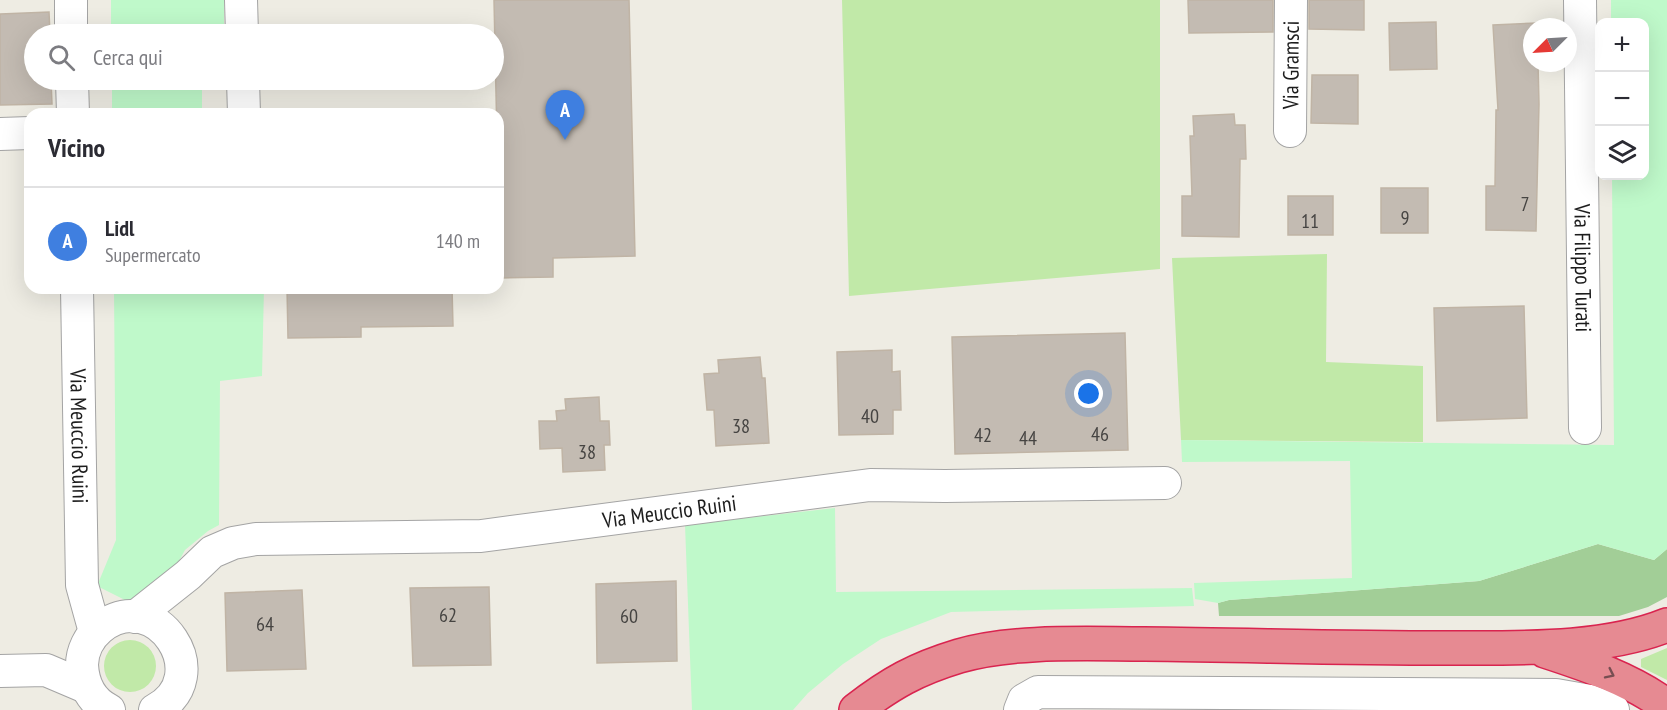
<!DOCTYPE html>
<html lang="it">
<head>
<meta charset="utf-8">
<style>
  :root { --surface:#fff; --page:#f2f2f3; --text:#2b2b33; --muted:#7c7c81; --line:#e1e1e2; --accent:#d93025 }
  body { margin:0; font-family:"PT Sans Narrow",sans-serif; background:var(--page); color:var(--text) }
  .controls { position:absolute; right:18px; top:18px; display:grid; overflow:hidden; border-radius:12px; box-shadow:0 6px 24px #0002 }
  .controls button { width:54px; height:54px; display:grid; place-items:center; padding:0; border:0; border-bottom:2px solid var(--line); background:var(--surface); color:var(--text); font:30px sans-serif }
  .compass { position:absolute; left:1523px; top:18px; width:54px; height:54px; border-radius:50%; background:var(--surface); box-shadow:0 6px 24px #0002; rotate:246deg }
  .you { position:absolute; left:1089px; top:394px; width:21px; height:21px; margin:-15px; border:4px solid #fff; border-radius:50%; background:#1a73e8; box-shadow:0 0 0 9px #1a73e833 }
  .badge { display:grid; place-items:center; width:39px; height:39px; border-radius:50%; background:var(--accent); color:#fff; font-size:20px; font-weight:700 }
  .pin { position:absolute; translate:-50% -50px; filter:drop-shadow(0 2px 3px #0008) }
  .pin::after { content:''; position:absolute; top:32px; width:21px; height:18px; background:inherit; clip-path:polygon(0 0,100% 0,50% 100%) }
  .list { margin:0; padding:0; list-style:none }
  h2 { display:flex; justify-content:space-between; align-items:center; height:78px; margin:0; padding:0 24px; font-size:26px }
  h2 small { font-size:20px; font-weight:400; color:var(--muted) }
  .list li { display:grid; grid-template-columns:39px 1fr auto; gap:18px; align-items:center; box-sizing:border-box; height:108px; padding:0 24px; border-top:2px solid var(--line) }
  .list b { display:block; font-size:22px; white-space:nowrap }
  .list p { margin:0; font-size:20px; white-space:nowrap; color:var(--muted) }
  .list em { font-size:20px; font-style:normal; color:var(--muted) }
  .icon { flex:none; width:33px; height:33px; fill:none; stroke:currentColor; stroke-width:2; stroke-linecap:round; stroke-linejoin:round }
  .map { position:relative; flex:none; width:1667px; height:710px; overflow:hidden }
  .search { position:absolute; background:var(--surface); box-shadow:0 6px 24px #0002; left:24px; top:24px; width:480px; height:66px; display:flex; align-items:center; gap:15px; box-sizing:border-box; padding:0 21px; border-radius:33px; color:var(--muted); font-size:22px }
  .panel { position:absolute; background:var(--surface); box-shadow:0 6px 24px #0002; left:24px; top:108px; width:480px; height:186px; border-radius:18px }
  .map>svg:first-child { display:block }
  .grass { fill:#c1e9a8 }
  .forest { fill:#a2ce97 }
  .park { fill:#bff9ca }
  .building { fill:#c3bbb2; stroke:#c0b4a5; stroke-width:1.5 }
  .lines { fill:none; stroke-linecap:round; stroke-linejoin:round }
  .street-casing { stroke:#a4a4a4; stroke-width:34 }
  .highway-casing { stroke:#d9244f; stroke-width:36 }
  .street { stroke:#fff; stroke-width:32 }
  .highway { stroke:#e68a92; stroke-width:33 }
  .oneway { stroke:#774e52 }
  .labels { text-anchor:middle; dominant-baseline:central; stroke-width:5; stroke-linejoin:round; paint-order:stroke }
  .number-label { font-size:20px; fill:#464442 }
  .street-label { font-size:22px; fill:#1d1d1d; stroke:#fff }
</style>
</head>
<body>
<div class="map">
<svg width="1667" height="710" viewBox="0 0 1667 710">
  <rect width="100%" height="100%" fill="#eeece3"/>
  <!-- grass -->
  <path class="grass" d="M842,0H1160V269L849,296Z
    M1327,254L1326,362L1423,366V442L1181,440L1172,258Z
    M104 666a26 26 0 1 1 52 0a26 26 0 1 1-52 0Z
    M1667,648V680L1641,667V659Z"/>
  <!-- forest -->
  <path class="forest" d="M1598,544L1654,560L1667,549V597L1648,607L1619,616H1219L1218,603L1229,600L1479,581Z"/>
  <!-- park -->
  <path class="park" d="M111,0H224V24L201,25L200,34H111Z
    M1611,0H1667V549L1654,560L1598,544L1479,581L1229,600L1218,603L1195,599L1194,583L1352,578L1350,461L1182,462L1181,440L1614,445L1612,176H1644V22H1611Z
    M112,80H202V114H112Z
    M114,288H264L262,376L220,381L219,525L208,531L185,550L173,572L133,604L97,586L116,540Z
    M835,508L836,592L1192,588L1194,606L951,612L881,639L843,664L808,693L793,710H692L685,525Z"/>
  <!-- building -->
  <path class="building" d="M494,0H629L635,256L553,258V277L500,278Z
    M1188,0H1273V32L1189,33Z
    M1309,0H1364V30L1309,29Z
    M49,12L50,34H34V80H51L52,104L0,105V14Z
    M1436,22L1437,69L1390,70L1389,23Z
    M1537,23V27H1532V63H1538L1539,104L1536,231L1486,230V186H1495L1496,110H1498L1493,25Z
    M1312,75H1358V124L1311,123Z
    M1234,114L1235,125H1245L1246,159H1240L1239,237L1182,236V196H1192L1190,136H1194L1193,116Z
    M1381,188H1428V233H1381Z
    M1288,196H1333V235H1288Z
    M287,288H452L453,326L361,327V337L288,338Z
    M1524,306L1527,418L1437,421L1434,308Z
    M1125,333L1128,450L955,454L952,337Z
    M892,350V372L900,371L901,410H893V434L839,435L837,352Z
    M760,357L762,378H765L769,443L716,446L714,410H707L704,374L719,373L718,360Z
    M599,397L600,421H609L610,445H604L605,470L563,472L562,448L540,449L539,421H557L556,411L566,410L565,399Z
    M676,581L677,661L597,663L596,584Z
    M489,587L491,665L413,666L410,588Z
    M302,590L306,669L227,671L225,593Z"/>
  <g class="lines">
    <!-- street casing -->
    <g class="street-casing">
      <g id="street">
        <path d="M71,0V34"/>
        <path d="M241,0L242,34"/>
        <path id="s1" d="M1580,0L1585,428"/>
        <path d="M72,80L73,114"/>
        <path d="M243,80L244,114"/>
        <path id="s2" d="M1290,131L1291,0"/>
        <path d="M0,134L30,133"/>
        <path id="s3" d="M77,288L82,585L95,632"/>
        <path id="s4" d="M135,617L188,575L212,552L233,543L256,539L481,536L870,485L945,486L1165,483"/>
        <path d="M0,671L46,670L86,687"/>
        <path d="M109,710C91,701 83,684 82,665C82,651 89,637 100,628C156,583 218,677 155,710"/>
        <path d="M1020,710L1024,700L1038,692L1556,695L1590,701L1613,710"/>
      </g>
    </g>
    <!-- highway casing -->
    <g class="highway-casing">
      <path id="highway" d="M1545,651C1588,665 1630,679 1667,706
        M856,710C891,683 916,669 959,656C1013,640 1088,644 1144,644C1254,645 1365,649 1475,648C1535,648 1610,648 1667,625"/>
    </g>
    <!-- street -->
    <use href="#street" class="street"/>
    <!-- highway -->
    <use href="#highway" class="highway"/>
  </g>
  <!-- one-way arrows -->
  <defs><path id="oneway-chevron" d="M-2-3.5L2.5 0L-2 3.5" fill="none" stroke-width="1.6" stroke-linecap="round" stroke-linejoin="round" transform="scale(1.5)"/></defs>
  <use class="oneway" href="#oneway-chevron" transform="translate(1610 674) rotate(26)"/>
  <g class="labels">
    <!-- number labels -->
    <g class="number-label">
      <text x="1525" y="204">7</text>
      <text x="1405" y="218">9</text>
      <text x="1310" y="221">11</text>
      <text x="870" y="416">40</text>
      <text x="741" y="426">38</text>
      <text x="1100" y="434">46</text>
      <text x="983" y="435">42</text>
      <text x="1028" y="438">44</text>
      <text x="587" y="452">38</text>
      <text x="448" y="615">62</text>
      <text x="629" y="616">60</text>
      <text x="265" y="624">64</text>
    </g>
    <!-- street labels -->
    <g class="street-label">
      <text stroke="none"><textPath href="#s2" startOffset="66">Via Gramsci</textPath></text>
      <text stroke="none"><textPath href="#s1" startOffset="268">Via Filippo Turati</textPath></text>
      <text stroke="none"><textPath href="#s3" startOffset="148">Via Meuccio Ruini</textPath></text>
      <text stroke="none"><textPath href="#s4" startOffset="562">Via Meuccio Ruini</textPath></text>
    </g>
  </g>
</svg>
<div class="controls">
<button>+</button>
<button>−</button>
<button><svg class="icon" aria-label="layers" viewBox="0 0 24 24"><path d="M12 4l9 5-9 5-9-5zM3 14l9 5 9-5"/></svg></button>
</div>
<svg class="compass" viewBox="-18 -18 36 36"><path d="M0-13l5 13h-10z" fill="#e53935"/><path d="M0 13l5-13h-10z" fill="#7c7c81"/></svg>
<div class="you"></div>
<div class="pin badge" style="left:565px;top:140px;background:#3f7fe0">A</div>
<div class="search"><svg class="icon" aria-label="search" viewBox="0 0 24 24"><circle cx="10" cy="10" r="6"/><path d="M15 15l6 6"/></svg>Cerca qui</div>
<section class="panel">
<h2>Vicino<small></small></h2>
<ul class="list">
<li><span class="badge" style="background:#3f7fe0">A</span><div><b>Lidl</b><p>Supermercato</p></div><em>140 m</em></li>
</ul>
</section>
</div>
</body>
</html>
